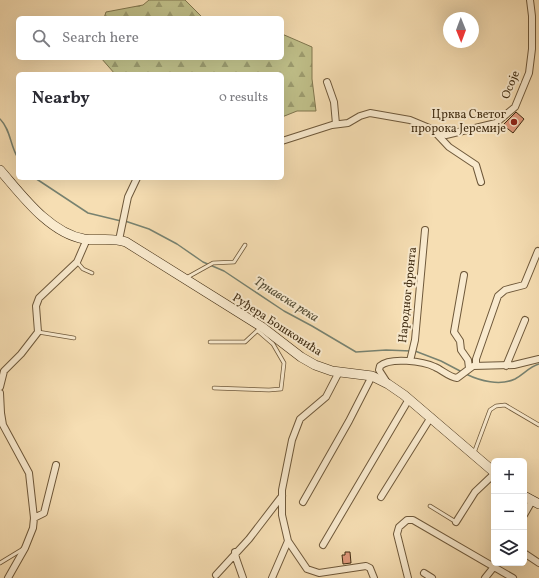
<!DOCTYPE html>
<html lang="en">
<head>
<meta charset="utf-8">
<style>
  :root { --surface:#fff; --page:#f7f7f7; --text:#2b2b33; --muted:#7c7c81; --line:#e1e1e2 }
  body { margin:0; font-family:Vollkorn,serif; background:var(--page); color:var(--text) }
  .controls { position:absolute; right:12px; bottom:12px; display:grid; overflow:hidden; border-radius:6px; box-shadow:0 4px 16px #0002 }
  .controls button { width:36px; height:36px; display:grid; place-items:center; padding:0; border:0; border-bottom:1px solid var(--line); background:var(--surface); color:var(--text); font:20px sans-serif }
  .compass { position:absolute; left:443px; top:12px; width:36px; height:36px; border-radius:50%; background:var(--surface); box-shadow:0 4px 16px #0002; rotate:179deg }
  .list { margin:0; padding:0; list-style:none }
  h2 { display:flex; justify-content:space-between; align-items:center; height:52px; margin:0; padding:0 16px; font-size:17px }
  h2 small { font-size:13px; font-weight:400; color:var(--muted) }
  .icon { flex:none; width:22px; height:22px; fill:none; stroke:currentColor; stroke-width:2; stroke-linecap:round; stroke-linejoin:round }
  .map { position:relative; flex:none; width:539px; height:578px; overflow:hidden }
  .search { position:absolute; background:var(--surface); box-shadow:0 4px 16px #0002; left:16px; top:16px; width:268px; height:44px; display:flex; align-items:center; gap:10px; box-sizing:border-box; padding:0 14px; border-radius:6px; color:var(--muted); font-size:15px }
  .panel { position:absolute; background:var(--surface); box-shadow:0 4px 16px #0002; left:16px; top:72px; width:268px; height:108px; border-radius:6px }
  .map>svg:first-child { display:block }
  .forest { fill:url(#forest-firs); stroke:#80764e }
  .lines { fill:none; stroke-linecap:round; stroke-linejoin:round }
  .stream { stroke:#788270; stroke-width:1.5 }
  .building { fill:#e19a7d; stroke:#402c12 }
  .lane-casing { stroke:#6e583a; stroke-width:4.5 }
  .street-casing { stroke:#6e583a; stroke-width:8 }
  .secondary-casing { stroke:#402c12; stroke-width:10 }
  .lane { stroke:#f9eace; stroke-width:3 }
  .street { stroke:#f9eace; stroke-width:6 }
  .secondary { stroke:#f9eace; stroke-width:9 }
  .poi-dot { fill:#8f2418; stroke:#f9eace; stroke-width:1.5 }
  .labels { text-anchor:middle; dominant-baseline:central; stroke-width:4; stroke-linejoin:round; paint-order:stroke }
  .street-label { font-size:12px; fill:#402c12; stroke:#f9eace }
  .poi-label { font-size:12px; fill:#402c12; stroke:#f9eace; text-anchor:end }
  .water-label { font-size:13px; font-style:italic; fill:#575039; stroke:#f9eace }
</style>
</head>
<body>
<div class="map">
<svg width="539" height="578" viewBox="0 0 539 578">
  <defs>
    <pattern id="forest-firs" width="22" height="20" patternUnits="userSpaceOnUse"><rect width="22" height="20" fill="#c0c08a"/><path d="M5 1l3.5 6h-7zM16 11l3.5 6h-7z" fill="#9d9c6f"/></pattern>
  </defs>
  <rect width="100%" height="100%" fill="#f6deb3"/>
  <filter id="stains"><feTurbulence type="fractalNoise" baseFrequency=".005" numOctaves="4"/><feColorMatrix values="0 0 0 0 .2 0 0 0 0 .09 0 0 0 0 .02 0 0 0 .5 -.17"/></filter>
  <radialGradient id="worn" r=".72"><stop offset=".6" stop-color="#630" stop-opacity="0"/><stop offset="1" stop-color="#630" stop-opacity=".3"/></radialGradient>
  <!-- forest -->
  <path class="forest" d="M149,0H185L203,18H104L106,12L143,5Z
    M282,34L312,47V79L316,111H297L282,117V74H115L101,58H282Z"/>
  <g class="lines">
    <!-- stream -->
    <path class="stream" d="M0,119C11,130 10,146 18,158
      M35,178L88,213L121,221
      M125,221L149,229L177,244L203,262L224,271L284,311L312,326L356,352L386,350L411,351
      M415,351L441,361L462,372
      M466,374C480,381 500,386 515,379C524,374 529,367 539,364"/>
  </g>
  <!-- building -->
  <path class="building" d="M516,112L524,119L513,133L503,125Z
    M345,552H350L351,563L343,564L342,555H345Z"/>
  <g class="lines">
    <!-- lane casing -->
    <g class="lane-casing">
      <path id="lane" d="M77,262L83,269L92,273
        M186,278L213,263L234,262L245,245
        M38,332L74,338
        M210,342H245L259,329
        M214,388L269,390L281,389L284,363L273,344L258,331
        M474,453L490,410L496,406L505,405L539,425
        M430,506L456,522
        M0,563L23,549"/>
    </g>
    <!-- street casing -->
    <g class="street-casing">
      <path id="street" d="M327,82L334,102L336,124
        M434,131L449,147L476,165L481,182
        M282,141L332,125L348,123L360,116L370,113L410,120L446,135L496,123L515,107L529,73L532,49V16L530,0
        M119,240L128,197L137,178
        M464,275L454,332L460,341L461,350L468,360L469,368
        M410,361L415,340L425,230
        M476,365V359L498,296L505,290L524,285L538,251
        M506,366L525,320
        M339,372L326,397L300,419L292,440L282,490V515L288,541L307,569L319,573L366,566L370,568L374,578
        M388,384L379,370L380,366C390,357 423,361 435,367C442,370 449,377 457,378L473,366L514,365L539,359
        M0,387L4,371L21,354L38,332L36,306L39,298L77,262L87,239
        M0,393L1,413L3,425L29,473L34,518L33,528L25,548L8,578
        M381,497L431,417
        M303,502L349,421L372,376
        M524,515L532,501
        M34,518L44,513L56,465
        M456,522L475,492L494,474
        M323,545L409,399
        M235,552L236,558L243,578
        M524,553L539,563
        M424,573L432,578
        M216,575L249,539L282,496
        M272,578L288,541
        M408,578L397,534L399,527L407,520H413L513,578
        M485,578L497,563"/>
    </g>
    <!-- secondary casing -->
    <g class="secondary-casing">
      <path id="secondary" d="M0,170C21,194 49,233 84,239C98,241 112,237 126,242L262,327L301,357L315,365L332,371L372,376L388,384L404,395L494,472
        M524,496L539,504"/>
    </g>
    <!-- lane -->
    <use href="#lane" class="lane"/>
    <!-- street -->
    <use href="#street" class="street"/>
    <!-- secondary -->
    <use href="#secondary" class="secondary"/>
  </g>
  <!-- markers -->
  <circle class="poi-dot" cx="514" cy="122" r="4"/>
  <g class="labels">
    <!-- street labels -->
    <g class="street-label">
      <text transform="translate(511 85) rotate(-68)">Осоје</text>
      <text transform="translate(408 295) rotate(-84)">Народног фронта</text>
      <text transform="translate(277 325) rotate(33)">Руђера Бошковића</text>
    </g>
    <!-- poi labels -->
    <g class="poi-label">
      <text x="506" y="115">Црква Светог<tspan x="506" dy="14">пророка Јеремије</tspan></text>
    </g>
    <!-- water labels -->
    <g class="water-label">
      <text transform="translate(286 300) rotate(32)">Трнавска река</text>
    </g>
  </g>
  <rect width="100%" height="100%" filter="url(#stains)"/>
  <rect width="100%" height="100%" fill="url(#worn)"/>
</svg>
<div class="controls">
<button>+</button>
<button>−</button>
<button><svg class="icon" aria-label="layers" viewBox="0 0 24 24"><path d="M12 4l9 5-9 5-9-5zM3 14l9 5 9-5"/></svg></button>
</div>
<svg class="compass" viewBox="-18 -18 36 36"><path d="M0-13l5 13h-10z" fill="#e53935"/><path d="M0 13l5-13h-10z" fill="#7c7c81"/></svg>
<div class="search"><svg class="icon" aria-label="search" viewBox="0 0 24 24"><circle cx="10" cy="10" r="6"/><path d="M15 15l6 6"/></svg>Search here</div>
<section class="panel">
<h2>Nearby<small>0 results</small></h2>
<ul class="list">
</ul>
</section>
</div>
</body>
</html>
